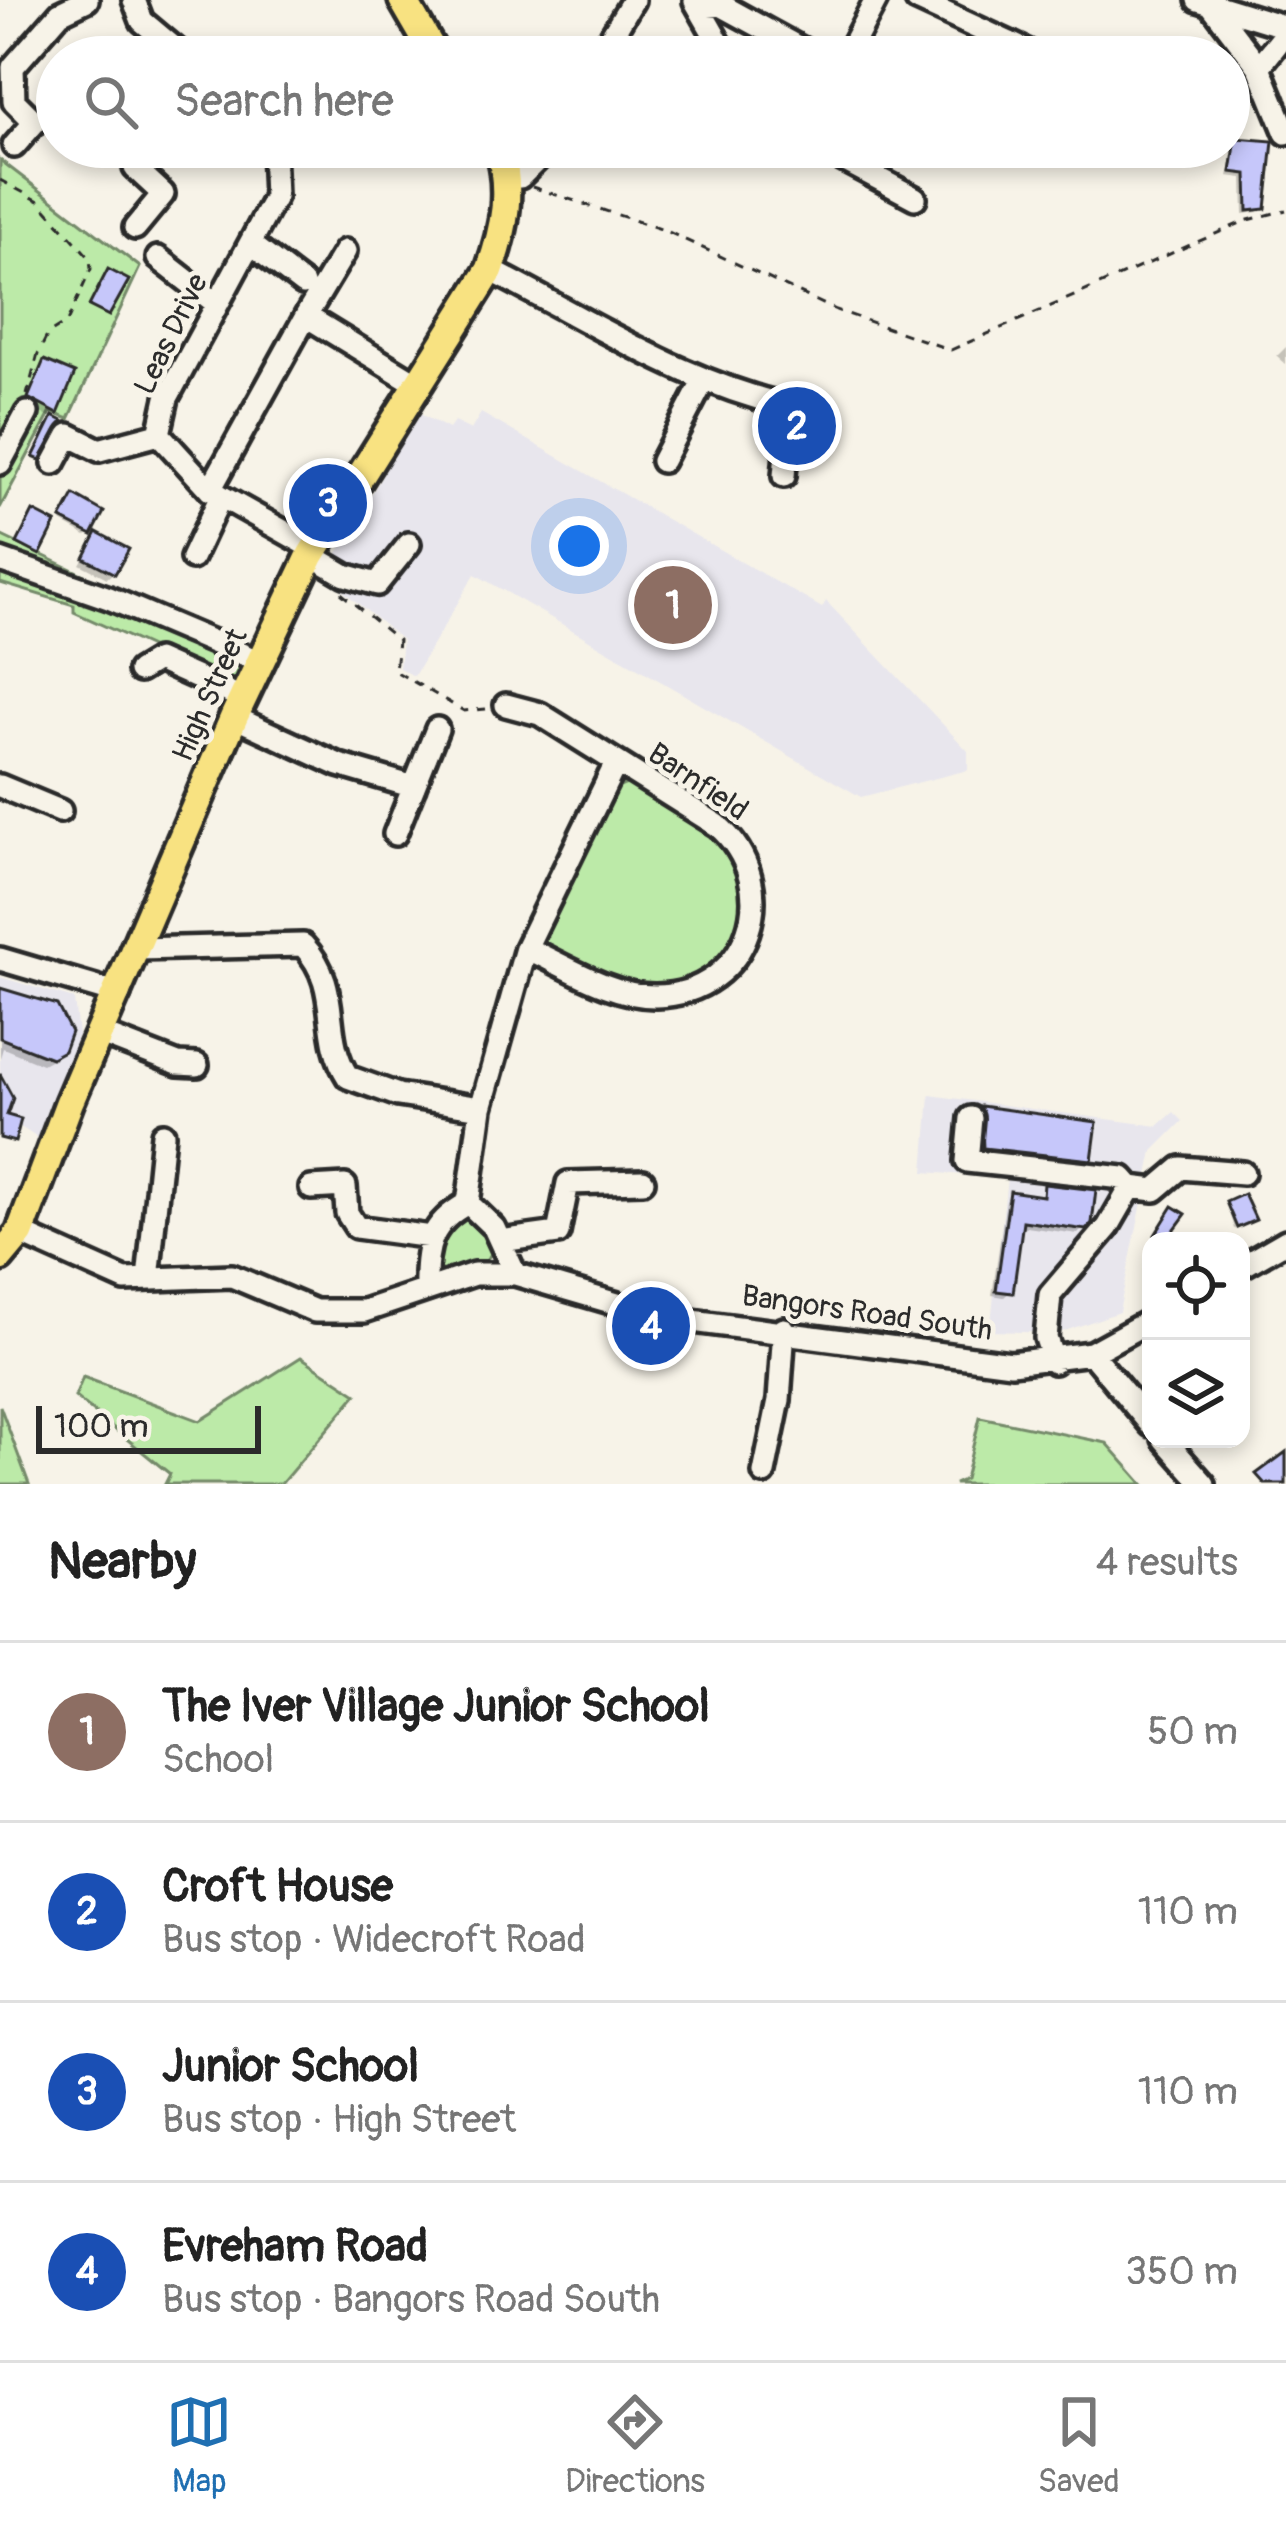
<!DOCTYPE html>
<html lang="en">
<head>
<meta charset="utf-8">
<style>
  :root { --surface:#fff; --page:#f6f6f6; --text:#222; --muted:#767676; --line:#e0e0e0; --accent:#1f6fb2 }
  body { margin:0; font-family:Pangolin,sans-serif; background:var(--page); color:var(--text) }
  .controls { position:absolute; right:36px; bottom:36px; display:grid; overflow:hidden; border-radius:24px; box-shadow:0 6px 18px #0003 }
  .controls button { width:108px; height:108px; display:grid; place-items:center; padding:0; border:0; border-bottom:3px solid var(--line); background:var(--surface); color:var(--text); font:60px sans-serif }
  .scale { position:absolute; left:36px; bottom:30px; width:225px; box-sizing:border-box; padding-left:12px; border:6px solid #2b2b2b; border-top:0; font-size:33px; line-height:42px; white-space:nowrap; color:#2b2b2b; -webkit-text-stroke:9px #f7f3e8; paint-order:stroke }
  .you { position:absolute; left:579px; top:546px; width:42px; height:42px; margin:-30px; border:9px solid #fff; border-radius:50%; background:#1a73e8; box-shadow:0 0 0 18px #1a73e833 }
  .badge { display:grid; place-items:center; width:78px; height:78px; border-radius:50%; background:var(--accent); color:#fff; font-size:39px; font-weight:700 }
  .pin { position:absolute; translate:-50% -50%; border:6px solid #fff; box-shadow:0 3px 12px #0006 }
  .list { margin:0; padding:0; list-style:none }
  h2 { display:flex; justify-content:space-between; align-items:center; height:156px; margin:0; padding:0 48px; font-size:51px }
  h2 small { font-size:39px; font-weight:400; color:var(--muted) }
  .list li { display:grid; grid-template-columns:78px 1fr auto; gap:36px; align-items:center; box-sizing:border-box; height:180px; padding:0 48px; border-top:3px solid var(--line) }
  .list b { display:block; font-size:45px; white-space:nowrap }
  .list p { margin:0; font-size:39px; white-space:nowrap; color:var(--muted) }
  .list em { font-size:39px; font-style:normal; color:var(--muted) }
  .icon { flex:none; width:66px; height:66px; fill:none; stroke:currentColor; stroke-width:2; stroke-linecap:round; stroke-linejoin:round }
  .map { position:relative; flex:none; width:1286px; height:1484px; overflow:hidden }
  .search { position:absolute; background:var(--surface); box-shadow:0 6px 18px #0003; left:36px; right:36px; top:36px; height:132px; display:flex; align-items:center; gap:30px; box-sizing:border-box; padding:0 42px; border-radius:66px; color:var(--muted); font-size:45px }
  .sheet { height:876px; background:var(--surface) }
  nav { display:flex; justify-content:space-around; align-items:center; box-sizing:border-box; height:168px; border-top:3px solid var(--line); background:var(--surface); font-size:33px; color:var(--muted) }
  nav a { display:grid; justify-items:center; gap:6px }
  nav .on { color:var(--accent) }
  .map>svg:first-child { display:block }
  .built { fill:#e8e6ed }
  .green { fill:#bceaa8; stroke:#748a6a; stroke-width:3 }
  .shadow { fill:#0003 }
  .building { fill:#c6c7fa; stroke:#2b2b2b; stroke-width:3 }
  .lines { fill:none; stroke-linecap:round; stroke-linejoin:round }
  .minor-casing { stroke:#2b2b2b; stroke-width:30 }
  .major-casing { stroke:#2b2b2b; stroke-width:36 }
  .path { stroke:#2b2b2b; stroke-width:3; stroke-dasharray:9 9; stroke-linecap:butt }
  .minor { stroke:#f7f3e8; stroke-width:21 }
  .major { stroke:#f8e281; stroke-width:27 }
  .labels { text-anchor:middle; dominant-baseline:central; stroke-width:10; stroke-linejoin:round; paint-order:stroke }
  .street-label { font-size:30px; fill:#2b2b2b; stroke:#f7f3e8 }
</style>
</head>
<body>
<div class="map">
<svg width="1286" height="1484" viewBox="0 0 1286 1484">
  <rect width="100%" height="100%" fill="#f7f3e8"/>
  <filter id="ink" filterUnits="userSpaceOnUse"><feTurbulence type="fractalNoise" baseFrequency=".00833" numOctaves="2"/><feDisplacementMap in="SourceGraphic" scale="24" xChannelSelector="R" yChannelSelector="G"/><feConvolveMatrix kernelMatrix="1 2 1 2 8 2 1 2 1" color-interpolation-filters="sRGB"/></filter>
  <g filter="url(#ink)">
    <!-- built -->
    <path class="built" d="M418,413L449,429L454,422L471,430L481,413L822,608L826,601L968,751V770L861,797L475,574L414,676L399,668L402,640L325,576Z
      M0,977L74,999L78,1035L39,1139L19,1126L20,1119L7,1115L0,1102Z
      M930,1095L1158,1126L1174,1112L1183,1121L1153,1151L1119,1312L1059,1333L990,1331L1007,1178L924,1172Z"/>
    <!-- green -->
    <path class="green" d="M0,160L140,267L69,419L51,412L0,508Z
      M0,535L248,653L232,684L74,612V605L0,583Z
      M631,782C666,802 703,819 728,853C770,907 712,998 645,987C627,984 608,973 592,967C575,961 555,956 541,944L617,788Z
      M465,1215L491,1239L493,1251L483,1265L438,1273L432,1269L433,1234Z
      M301,1357L357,1394L281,1484H165L170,1474L75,1397L83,1377L200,1421Z
      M0,1406L29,1484H0Z
      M980,1417L1107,1443L1143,1484H954L965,1479Z"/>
    <!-- shadow -->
    <path class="shadow" d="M1237,141L1263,207L1258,212L1244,214L1243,178L1228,176Z
      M1286,347V364L1277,356Z
      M45,364L55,412L50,418L25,404Z
      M71,502L89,533L86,536L61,522Z
      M97,536L113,573L107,578L80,564Z
      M0,991L62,1049L53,1058L42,1064L3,1048L0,1058Z
      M982,1109L1089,1158L1084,1164L979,1152L977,1115Z
      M1045,1188L1089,1222L1078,1234L1019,1226L1010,1292L1004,1297L992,1295L1006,1200L1011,1194L1039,1198Z
      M1227,1204L1249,1222L1234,1229Z"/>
    <!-- building -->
    <path class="building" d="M1236,138L1273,141L1266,209L1248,211L1247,174L1231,172Z
      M108,269L129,280L109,316L89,306Z
      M44,360L75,373L58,414L28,398Z
      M53,416L63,421L40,460L33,457Z
      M74,495L104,512L92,535L61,519Z
      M33,511L56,523L40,555L17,543Z
      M97,532L129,549L115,574L84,558Z
      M0,988L57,1005L71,1032L64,1051L51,1058L0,1038Z
      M0,1074L13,1098L7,1115L21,1119L15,1142L0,1138Z
      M981,1106L1097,1122L1092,1160L983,1148Z
      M1044,1184L1096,1190L1092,1223L1086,1230L1023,1221L1013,1293L996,1291L1010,1191L1043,1196Z
      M1244,1194L1256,1220L1237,1228L1226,1202Z
      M1173,1206L1186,1214L1166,1241L1155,1235Z
      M1286,1452V1484H1265L1256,1474Z"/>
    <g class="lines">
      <!-- minor casing -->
      <g class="minor-casing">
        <path id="minor" d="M134,0L142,21L185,57
          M917,0L1027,51
          M1198,0L1286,27
          M695,1L727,57
          M703,7L721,5L816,57
          M1213,7L1259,67L1286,133
          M599,57L633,0
          M846,57L876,0
          M1259,67L1286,33
          M14,146L35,122L14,101L13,67L60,13L87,0
          M134,147L135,168L163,194L135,228
          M273,147L275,197L167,398L159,434L210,490L315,549
          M819,147L915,198
          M506,177H520L550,147
          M252,245L303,284
          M158,258L217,304
          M490,270C594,323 697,392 814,411
          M306,316L345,251
          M662,461L704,380
          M0,463L27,413
          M54,463L69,435L99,450L159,434
          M784,476L790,407
          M210,490L306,316L419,385
          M311,555L345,575L377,584L409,544
          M192,558L221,496
          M0,560L109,598L260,662
          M139,671L157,660L242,698
          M506,705L540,714L717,825C786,885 750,994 656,996C613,997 564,965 526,948
          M234,717L339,765L414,787
          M0,786L60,811
          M395,834L437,729
          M138,949L303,945C344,989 319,1032 348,1077L398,1095L481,1108
          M0,959L119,994
          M101,1034L178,1064L197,1065
          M971,1118L967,1161L1123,1178L1131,1187
          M311,1188L345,1186L347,1213L356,1227L431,1237
          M20,1233L125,1280L232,1276L315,1311H364L474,1274H515L662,1317L1011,1363L1091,1353L1151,1320
          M500,1241L558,1233L568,1183L643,1181
          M1241,1267L1286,1241
          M515,1274L494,1228L468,1203L481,1108L526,948L616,763
          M148,1279L163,1134
          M426,1287C425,1247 430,1223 468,1203
          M1091,1353L1151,1425
          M1054,1362L1046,1338L1050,1295L1108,1227L1131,1187L1155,1190L1181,1168L1243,1173
          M1164,1439L1204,1484
          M764,1473L779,1400L784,1329"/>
      </g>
      <!-- major casing -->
      <g class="major-casing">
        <path id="major" d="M403,0L436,57
          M0,1257L20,1233L69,1103L234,717L311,555L490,270C505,228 512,190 499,147"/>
      </g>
      <!-- path -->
      <path class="path" d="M0,180L39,201L90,258L91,269L67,322L48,334L38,354L27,395
        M532,187L664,230L836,310L951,350L1245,221L1286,210
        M341,593L398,640L395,671L464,711L486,709"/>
      <!-- minor -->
      <use href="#minor" class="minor"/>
      <!-- major -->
      <use href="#major" class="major"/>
    </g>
  </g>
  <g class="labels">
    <!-- street labels -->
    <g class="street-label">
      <text transform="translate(171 334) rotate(-64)">Leas Drive</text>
      <text transform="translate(210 695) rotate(-66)">High Street</text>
      <text transform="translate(698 782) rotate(34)">Barnfield</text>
      <text transform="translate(867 1313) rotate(8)">Bangors Road South</text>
    </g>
  </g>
</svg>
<div class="controls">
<button><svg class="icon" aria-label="locate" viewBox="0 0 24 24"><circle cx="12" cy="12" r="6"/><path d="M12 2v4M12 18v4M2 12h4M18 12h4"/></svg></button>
<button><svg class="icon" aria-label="layers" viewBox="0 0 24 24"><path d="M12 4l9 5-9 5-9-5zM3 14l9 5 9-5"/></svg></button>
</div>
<div class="scale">100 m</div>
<div class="you"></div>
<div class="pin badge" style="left:673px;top:605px;background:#8d6e63">1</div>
<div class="pin badge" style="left:797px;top:426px;background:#1a4fb4">2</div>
<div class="pin badge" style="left:328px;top:503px;background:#1a4fb4">3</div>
<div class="pin badge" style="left:651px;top:1326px;background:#1a4fb4">4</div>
<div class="search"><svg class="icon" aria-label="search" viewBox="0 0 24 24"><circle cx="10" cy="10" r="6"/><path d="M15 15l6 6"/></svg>Search here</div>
</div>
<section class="sheet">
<h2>Nearby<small>4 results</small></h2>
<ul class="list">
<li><span class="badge" style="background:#8d6e63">1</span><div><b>The Iver Village Junior School</b><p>School</p></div><em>50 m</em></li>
<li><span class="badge" style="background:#1a4fb4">2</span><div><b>Croft House</b><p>Bus stop · Widecroft Road</p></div><em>110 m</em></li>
<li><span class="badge" style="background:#1a4fb4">3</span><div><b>Junior School</b><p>Bus stop · High Street</p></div><em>110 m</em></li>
<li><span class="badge" style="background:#1a4fb4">4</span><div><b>Evreham Road</b><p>Bus stop · Bangors Road South</p></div><em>350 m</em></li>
</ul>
</section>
<nav>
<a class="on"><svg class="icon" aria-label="map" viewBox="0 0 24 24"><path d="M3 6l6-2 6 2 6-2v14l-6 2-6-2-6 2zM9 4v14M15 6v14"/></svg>Map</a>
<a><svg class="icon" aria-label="directions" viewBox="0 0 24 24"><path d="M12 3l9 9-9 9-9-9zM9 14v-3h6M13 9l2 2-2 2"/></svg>Directions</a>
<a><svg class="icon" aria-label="saved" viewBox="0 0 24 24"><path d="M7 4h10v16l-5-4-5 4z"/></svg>Saved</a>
</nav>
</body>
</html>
